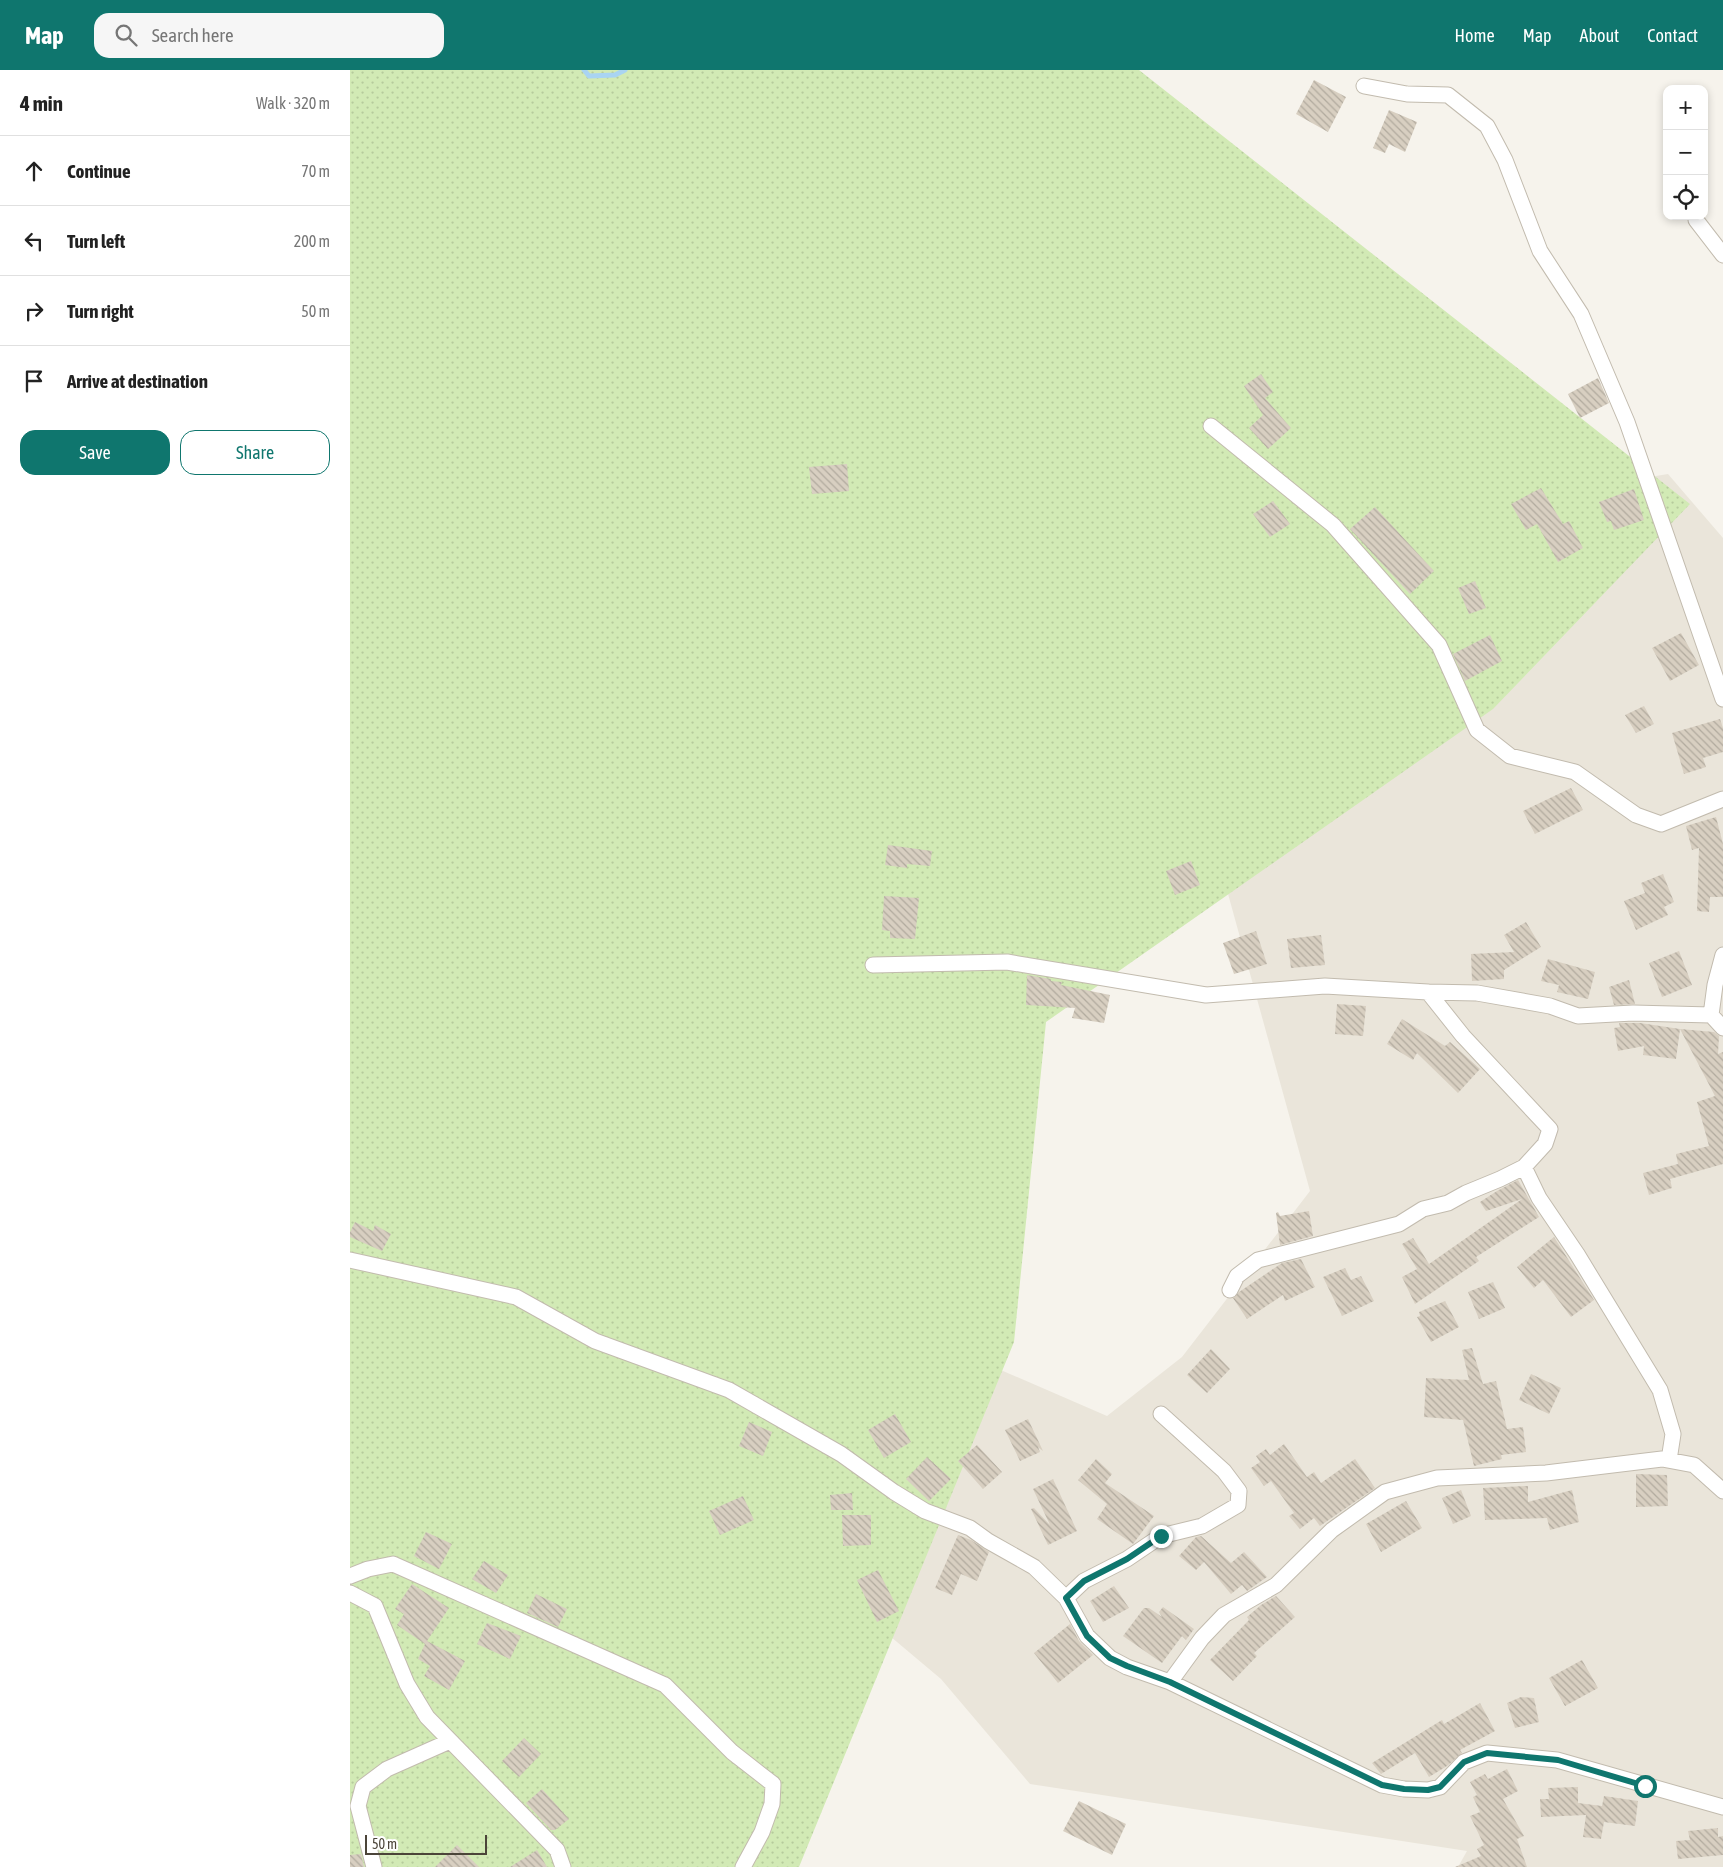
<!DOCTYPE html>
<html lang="en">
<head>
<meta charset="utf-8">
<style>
  :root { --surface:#fff; --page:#f6f6f6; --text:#222; --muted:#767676; --line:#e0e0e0; --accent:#0f766e }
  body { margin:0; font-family:"Asap Condensed",sans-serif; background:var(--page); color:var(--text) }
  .controls { position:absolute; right:15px; top:15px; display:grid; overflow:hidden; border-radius:10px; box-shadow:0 2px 8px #0003 }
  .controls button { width:45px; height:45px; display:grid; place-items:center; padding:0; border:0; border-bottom:1px solid var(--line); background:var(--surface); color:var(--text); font:25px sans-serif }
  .scale { position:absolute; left:15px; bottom:12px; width:122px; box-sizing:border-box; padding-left:5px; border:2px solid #4b4439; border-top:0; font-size:14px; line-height:18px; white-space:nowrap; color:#4b4439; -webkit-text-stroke:4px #fff; paint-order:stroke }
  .stop { position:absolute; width:15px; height:15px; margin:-11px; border:4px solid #0f766e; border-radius:50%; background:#fff }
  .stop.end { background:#0f766e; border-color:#fff; box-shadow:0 1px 5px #0008 }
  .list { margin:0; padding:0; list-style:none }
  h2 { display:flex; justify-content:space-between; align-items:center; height:65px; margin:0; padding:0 20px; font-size:21px }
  h2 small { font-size:16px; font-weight:400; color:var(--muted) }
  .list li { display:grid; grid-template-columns:32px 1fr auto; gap:15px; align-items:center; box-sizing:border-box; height:70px; padding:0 20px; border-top:1px solid var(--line) }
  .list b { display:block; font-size:19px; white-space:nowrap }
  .list em { font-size:16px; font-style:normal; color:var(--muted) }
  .actions { display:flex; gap:10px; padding:15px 20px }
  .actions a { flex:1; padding:11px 0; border:1px solid var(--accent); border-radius:15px; text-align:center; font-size:18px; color:var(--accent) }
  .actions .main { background:var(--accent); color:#fff }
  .icon { flex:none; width:28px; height:28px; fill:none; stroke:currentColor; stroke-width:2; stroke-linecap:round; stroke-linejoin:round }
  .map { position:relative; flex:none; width:1373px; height:1797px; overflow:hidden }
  header { display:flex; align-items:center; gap:30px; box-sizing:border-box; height:70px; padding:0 25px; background:var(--accent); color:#fff }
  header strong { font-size:24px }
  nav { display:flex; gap:28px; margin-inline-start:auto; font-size:18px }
  .search { width:350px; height:45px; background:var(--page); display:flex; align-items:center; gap:12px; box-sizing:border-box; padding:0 18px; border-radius:15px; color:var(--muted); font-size:19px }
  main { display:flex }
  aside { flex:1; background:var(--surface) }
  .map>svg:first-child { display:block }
  .residential { fill:#eae5da }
  .park { fill:url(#park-dots) }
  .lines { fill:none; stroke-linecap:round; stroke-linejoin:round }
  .stream { stroke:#a9d4f2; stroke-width:5 }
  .building { fill:url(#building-back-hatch) }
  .minor-casing { stroke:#c2bbae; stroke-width:17 }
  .minor { stroke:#fff; stroke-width:15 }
  .route { stroke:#0f766e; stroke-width:6 }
</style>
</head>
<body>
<header>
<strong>Map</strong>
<div class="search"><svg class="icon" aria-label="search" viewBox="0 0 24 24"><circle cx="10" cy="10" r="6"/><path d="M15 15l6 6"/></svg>Search here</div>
<nav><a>Home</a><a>Map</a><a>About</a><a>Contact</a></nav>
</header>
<main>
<aside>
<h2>4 min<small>Walk · 320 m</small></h2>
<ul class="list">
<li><svg class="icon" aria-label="ahead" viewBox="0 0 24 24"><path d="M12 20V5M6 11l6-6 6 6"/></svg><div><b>Continue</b></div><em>70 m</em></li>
<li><svg class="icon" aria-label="left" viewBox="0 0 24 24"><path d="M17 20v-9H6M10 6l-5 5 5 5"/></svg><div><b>Turn left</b></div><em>200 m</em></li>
<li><svg class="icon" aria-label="right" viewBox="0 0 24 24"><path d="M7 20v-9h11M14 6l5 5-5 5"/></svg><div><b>Turn right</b></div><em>50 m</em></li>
<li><svg class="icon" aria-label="arrive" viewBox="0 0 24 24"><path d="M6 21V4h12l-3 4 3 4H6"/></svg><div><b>Arrive at destination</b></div></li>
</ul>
<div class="actions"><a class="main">Save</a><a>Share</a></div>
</aside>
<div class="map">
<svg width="1373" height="1797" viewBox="0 0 1373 1797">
  <defs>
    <pattern id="park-dots" width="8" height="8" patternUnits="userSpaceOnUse" patternTransform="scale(1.25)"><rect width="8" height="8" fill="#d2eab5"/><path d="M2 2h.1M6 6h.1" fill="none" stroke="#b6ca9c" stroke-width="1.8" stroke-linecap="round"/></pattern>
    <pattern id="building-back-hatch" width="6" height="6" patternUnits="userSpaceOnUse" patternTransform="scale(1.25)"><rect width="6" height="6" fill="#d8cfc1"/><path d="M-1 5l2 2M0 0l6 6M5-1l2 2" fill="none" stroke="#b1aa9e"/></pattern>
  </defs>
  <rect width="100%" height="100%" fill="#f6f3ec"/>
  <!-- residential -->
  <path class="residential" d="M1318,404L1373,468V1797H1108L1117,1781L680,1714L591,1609L396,1445L561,1261L757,1346L832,1287L960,1121L835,668L1178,427Z"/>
  <!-- park -->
  <path class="park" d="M0,0H789L1340,434L1143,639L696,952L664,1272L449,1797H0Z"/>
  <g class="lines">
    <!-- stream -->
    <path class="stream" d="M234,0L239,6L265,5L275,0"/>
  </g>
  <!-- building -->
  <path class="building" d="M964,10L996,27L978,62L946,44Z
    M1039,40L1067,52L1055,82L1039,74L1035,83L1023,78Z
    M911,304L923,322L915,328L941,358L918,379L899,358L913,345L894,316Z
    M1248,308L1259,333L1230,348L1218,324Z
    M497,394L499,421L462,424L459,397Z
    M1191,418L1213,454L1219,451L1233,478L1208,492L1187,454L1176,460L1161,434Z
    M1284,419L1294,450L1264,460L1261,451L1257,452L1249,432Z
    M923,431L940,454L920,467L903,444Z
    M1025,437L1084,501L1060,524L1000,459Z
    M1125,511L1136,538L1119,544L1108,518Z
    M1331,563L1349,595L1320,611L1302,578Z
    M1140,565L1152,591L1115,611L1103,584Z
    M1294,636L1304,654L1286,663L1275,645Z
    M1370,649L1373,658V682L1353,688L1356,697L1334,704L1322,663Z
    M1221,718L1233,740L1185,764L1173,741Z
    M1366,747L1373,774V827H1360L1359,842L1347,841L1349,778L1342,780L1336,756Z
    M538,775L582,781L580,796L557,794V798L535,795Z
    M841,791L850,815L825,825L816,801Z
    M1313,804L1324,832L1314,837L1318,845L1286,860L1274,831L1295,823L1291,813Z
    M534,826L569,828L565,869L540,868V861L532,860Z
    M1176,852L1191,877L1154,900V909L1122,911L1121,884L1164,882L1154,865Z
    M906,861L917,894L884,904L873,873Z
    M971,865L975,895L941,898L937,869Z
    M1329,881L1342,915L1312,927L1299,893Z
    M1198,889L1245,902L1238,929L1207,922L1209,915L1191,911Z
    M677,905L701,909V911L712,912L711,915L760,925L754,953L722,948L725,938L676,935Z
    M1279,910L1285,934L1264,935L1259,917Z
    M987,934L1016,936L1013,966L985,964Z
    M1052,949L1095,976L1100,972L1130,999L1108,1023L1067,983L1063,990L1037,974Z
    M1269,953H1290L1330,959L1326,989L1293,985L1294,976L1268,981L1264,958L1270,957Z
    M1330,959L1364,962L1369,966L1368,984L1373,982V1094L1320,1109L1322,1118L1299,1125L1293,1103L1328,1094L1326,1084L1359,1076L1347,1032L1365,1026Z
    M1168,1110L1189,1147L1126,1187L1129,1191L1065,1234L1052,1207L1067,1199L1052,1174L1063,1168L1079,1194L1172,1129L1136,1141L1130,1132L1147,1121Z
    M959,1141L963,1166L930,1175L926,1143L928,1142L930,1146Z
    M5,1152L23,1161L25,1155L41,1164L32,1181L0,1167V1162Z
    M1204,1167L1244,1230L1221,1247L1193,1210L1184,1218L1167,1197Z
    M951,1189L965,1217L935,1231L933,1225L897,1249L883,1228L889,1222L932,1193Z
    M995,1198L1001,1210L1011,1206L1024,1231L992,1246L973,1207Z
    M1143,1212L1155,1238L1129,1249L1118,1222Z
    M1095,1231L1109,1257L1081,1272L1067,1247L1070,1246L1069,1242Z
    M1122,1278L1133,1314L1146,1311L1157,1359L1173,1357L1176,1382L1151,1385L1152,1389L1124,1396L1113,1350L1074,1347L1076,1308L1119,1310L1112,1280Z
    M861,1279L880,1299L857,1323L837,1305Z
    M1181,1304L1211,1318L1199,1344L1169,1330Z
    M545,1344L561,1372L534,1388L518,1360Z
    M678,1349L693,1381L688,1377L690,1382L670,1391L655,1360Z
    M399,1352L422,1362L413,1386L389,1376Z
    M934,1374L957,1407L964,1402L971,1413L1005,1389L1025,1418L970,1456L964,1448L950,1459L939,1446L944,1443L921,1411L914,1416L901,1398L910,1392L906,1386L916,1379L920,1385Z
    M627,1375L652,1402L633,1419L608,1391Z
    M577,1387L601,1409L579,1431L556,1409Z
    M746,1389L762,1404L755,1413L804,1446L783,1474L747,1449L757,1434L728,1410Z
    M1286,1404L1317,1405L1318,1436L1286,1437Z
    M703,1409L727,1461L698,1475L681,1439L684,1438L700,1455L683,1419Z
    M1178,1416V1432L1222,1420L1229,1452L1200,1460L1197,1448L1135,1450L1133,1418Z
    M1111,1420L1121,1446L1103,1454L1092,1428Z
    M502,1423L503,1440H481L480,1425Z
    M393,1426L404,1450L370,1465L359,1441Z
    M1056,1431L1072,1458L1031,1482L1016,1454Z
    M492,1445H521V1475L493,1476Z
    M76,1462L102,1474L89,1499L64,1486Z
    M608,1465L621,1470L639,1482L627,1511L611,1504L602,1525L585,1518Z
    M851,1466L881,1493L894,1482L917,1507L897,1521L892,1515L881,1524L854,1492L846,1500L829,1486L846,1467Z
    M134,1491L158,1505L146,1523L122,1509Z
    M528,1500L549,1541L527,1552L507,1510Z
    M62,1514L99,1538L77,1571L115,1591L99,1620L74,1606L80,1596L68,1589L75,1574L47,1555L54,1544L45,1539Z
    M764,1516L779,1538L753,1552L740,1531Z
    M186,1524L217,1539L208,1557L177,1543Z
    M926,1526L945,1547L904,1583L907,1586L883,1611L860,1590L899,1550L897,1547L911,1535Z
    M813,1537L844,1559L836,1570L832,1566L812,1593L773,1566L794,1538H799L812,1547L809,1542Z
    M137,1553L171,1566L160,1589L127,1574Z
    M720,1554L729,1571L743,1585L708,1613L684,1583Z
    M1232,1590L1248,1618L1215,1636L1199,1608Z
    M1171,1627L1184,1628L1189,1652L1165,1658L1157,1633Z
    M1130,1633L1145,1661L1110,1680L1112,1683L1097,1696L1079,1707L1065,1683L1031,1704L1022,1693L1092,1650L1094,1654Z
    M174,1668L191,1684L169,1707L152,1691Z
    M1157,1699L1168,1721L1153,1729L1174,1766L1167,1769L1177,1797H1105L1131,1786L1127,1779L1134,1775L1120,1746L1130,1742L1123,1727L1127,1725L1120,1712L1135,1704L1138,1709Z
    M1228,1717V1733L1252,1736L1254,1726L1288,1731L1285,1756L1254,1752L1251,1769L1233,1767L1236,1745L1191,1747L1190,1729H1199L1198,1718Z
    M192,1719L219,1749L205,1760H201L176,1733Z
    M729,1731L776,1754L762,1785L713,1761Z
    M1368,1758V1767L1373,1766V1785L1328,1789L1326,1771L1340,1770L1338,1761Z
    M107,1775L129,1797H85Z
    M187,1780L197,1797H160Z
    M11,1784L14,1797H0V1785Z"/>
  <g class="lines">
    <!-- minor casing -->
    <g class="minor-casing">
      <path id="minor" d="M1014,16L1057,24L1098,25L1137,56L1155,90L1190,181L1231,244L1277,352L1373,629
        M1346,150L1373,185
        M861,356L983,455L1089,575L1127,660L1160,686L1225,702L1286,745L1311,754L1373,729
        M1373,885L1365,915L1361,945L1373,958
        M523,895L657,892L856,925L975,916L1078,922L1127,923L1200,936L1228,946L1283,943L1361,945
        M1174,1097L1189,1128L1227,1184L1310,1320L1323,1364L1319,1390
        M0,1190L166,1227L245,1271L379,1320L491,1384L544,1422L575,1441L620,1458L638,1471L684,1497L716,1528L734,1511L777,1489L811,1466L852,1456L888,1435L889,1421L874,1401L811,1344
        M880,1220L887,1206L908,1190L1049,1154L1073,1139L1098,1133L1116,1123L1150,1109L1174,1097L1185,1085L1195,1074L1200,1059L1113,966L1078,922
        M0,1506L18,1499L43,1494L315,1615L382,1682L423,1714L422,1734L412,1762L393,1797
        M0,1523L25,1536L57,1614L77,1647L207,1780L213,1797
        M716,1528L737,1566L760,1588L777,1597L820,1612L1032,1715L1054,1719L1078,1720L1090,1717L1114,1692L1137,1683L1207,1690L1373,1737
        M820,1612L852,1568L874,1545L926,1515L982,1460L1035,1422L1087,1408L1196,1403L1312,1389L1344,1395L1373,1421
        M24,1797L8,1736L13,1717L37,1699L100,1671"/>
    </g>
    <!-- minor -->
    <use href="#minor" class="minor"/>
  </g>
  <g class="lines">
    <!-- route -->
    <path class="route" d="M811,1466L777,1489L734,1511L716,1528L737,1566L760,1588L777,1596L820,1612L1032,1715L1054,1719L1078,1720L1090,1717L1114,1692L1137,1683L1208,1690L1295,1716"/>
  </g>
</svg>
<div class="controls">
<button>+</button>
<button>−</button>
<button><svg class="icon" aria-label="locate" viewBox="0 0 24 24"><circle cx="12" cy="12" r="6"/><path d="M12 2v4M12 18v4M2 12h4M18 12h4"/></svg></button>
</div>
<div class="scale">50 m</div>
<div class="stop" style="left:1295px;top:1716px"></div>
<div class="stop end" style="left:811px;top:1466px"></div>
</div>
</main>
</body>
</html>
